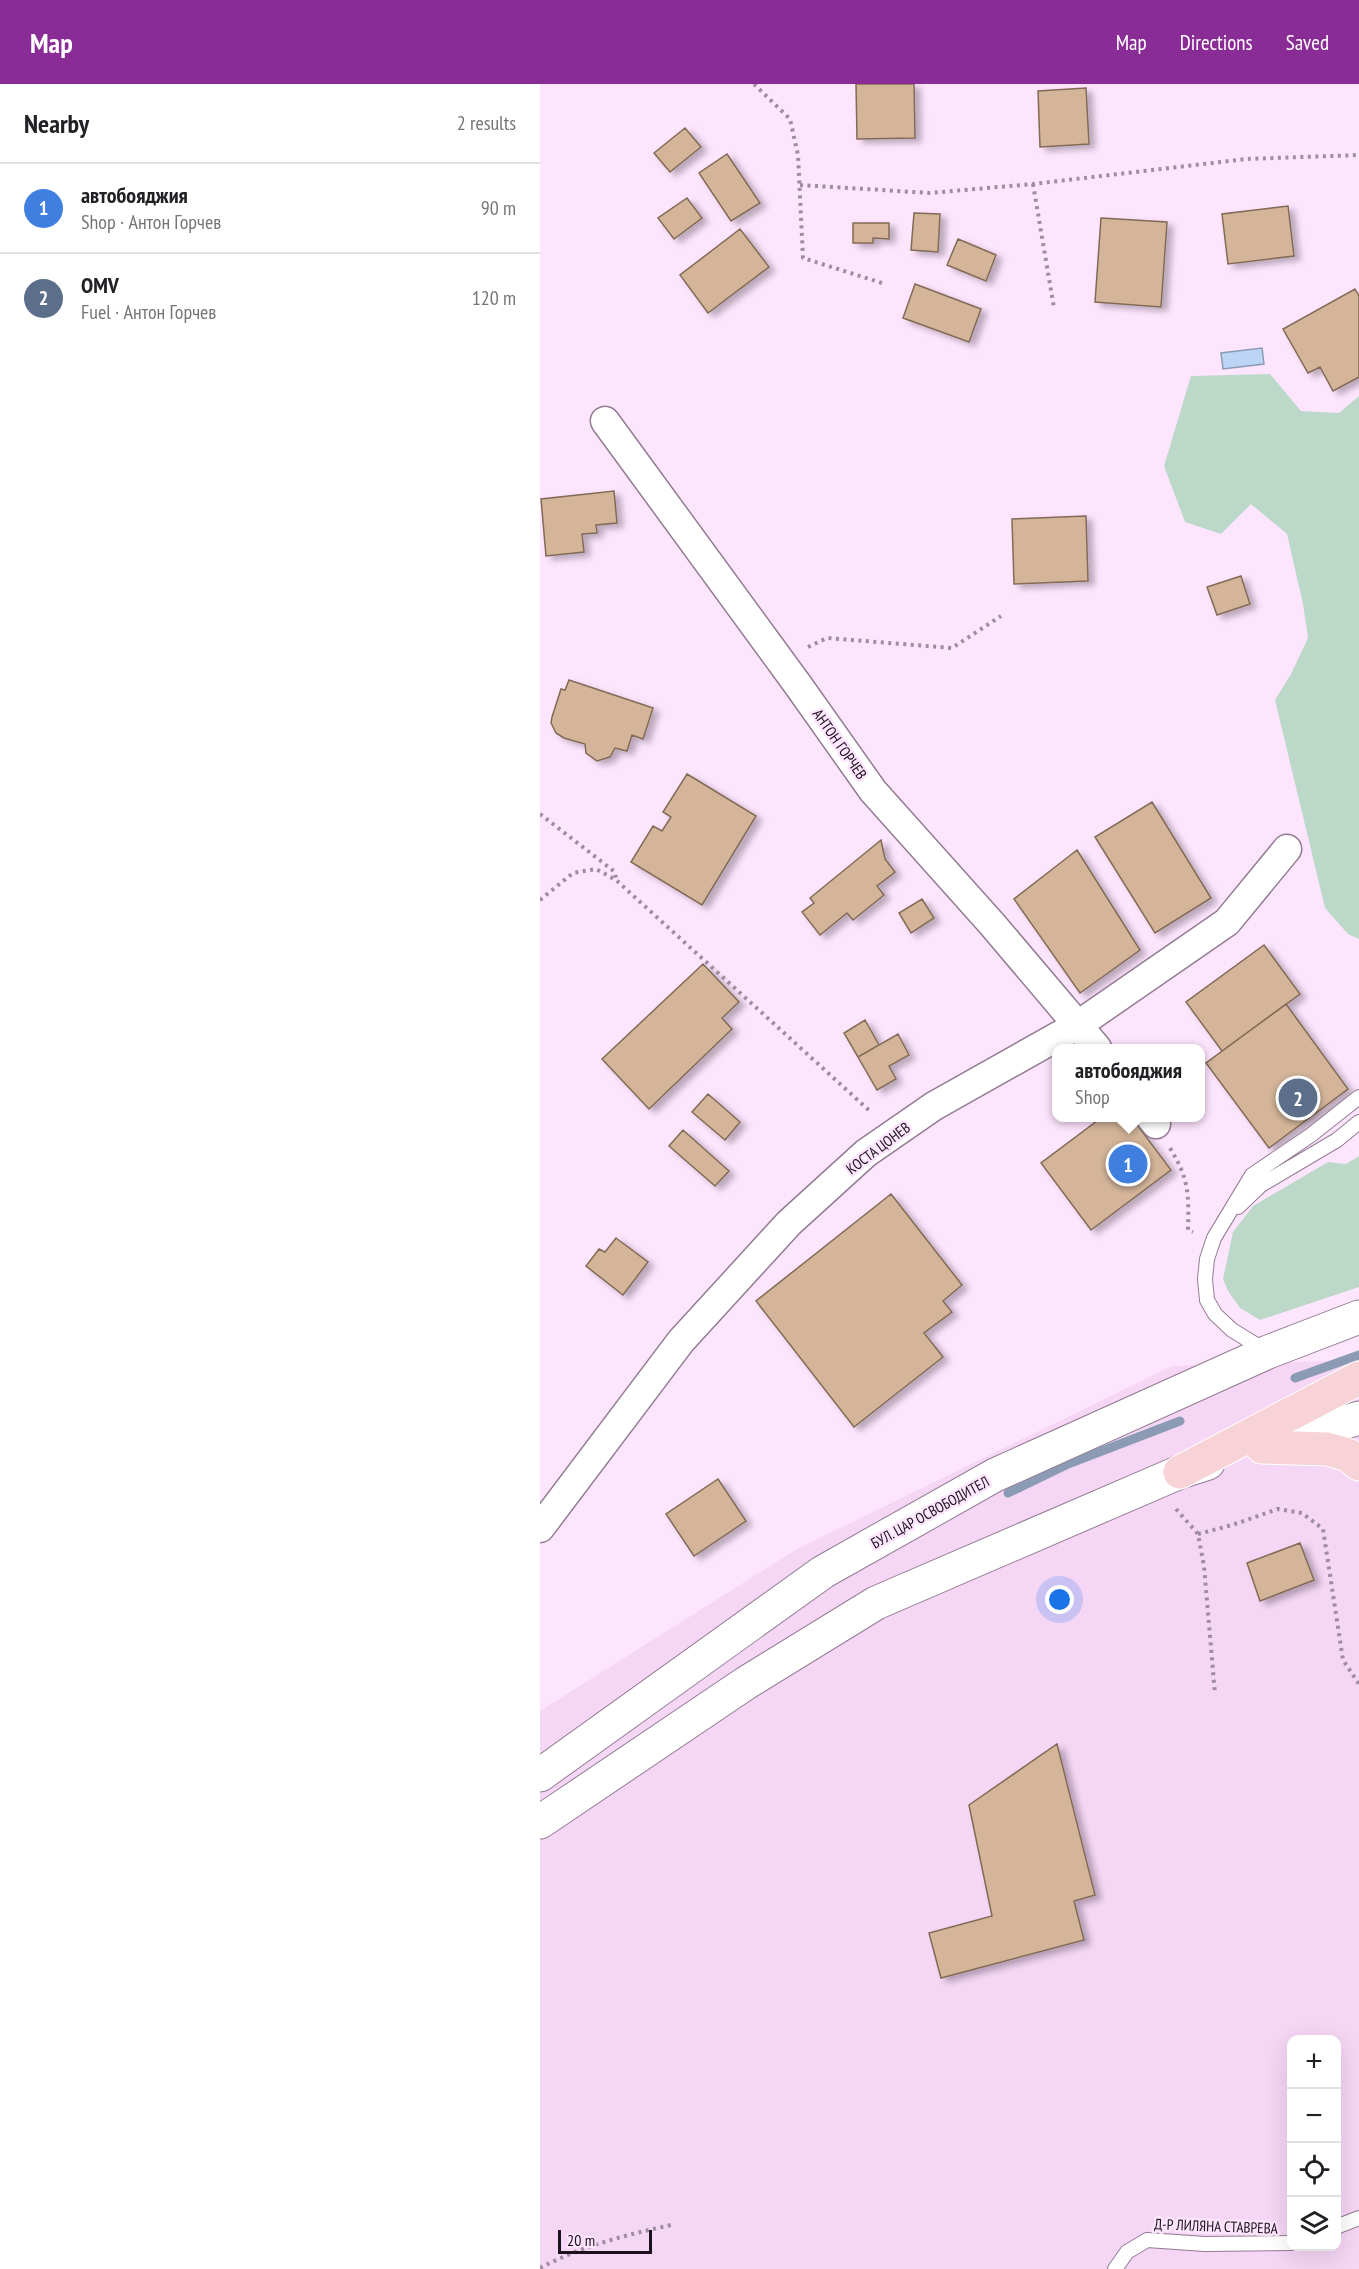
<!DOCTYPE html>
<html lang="en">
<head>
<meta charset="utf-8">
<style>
  :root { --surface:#fff; --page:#f2f2f2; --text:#202124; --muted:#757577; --line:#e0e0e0; --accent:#8a2c96 }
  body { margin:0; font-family:"PT Sans Narrow",sans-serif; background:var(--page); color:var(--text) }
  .controls { position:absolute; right:18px; bottom:18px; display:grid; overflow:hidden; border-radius:12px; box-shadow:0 6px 24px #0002 }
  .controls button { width:54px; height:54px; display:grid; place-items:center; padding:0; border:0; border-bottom:2px solid var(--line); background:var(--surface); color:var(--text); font:30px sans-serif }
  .scale { position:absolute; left:18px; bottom:15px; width:94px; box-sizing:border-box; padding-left:6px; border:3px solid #1b131b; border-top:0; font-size:16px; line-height:21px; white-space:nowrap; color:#1b131b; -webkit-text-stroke:4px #fee5fe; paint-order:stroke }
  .you { position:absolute; left:520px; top:1516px; width:21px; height:21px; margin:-15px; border:4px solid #fff; border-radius:50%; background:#1a73e8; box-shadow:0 0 0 9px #1a73e833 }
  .badge { display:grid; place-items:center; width:39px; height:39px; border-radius:50%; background:var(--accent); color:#fff; font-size:20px; font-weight:700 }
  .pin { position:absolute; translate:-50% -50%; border:3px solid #fff; box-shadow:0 2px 6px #0006 }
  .popup { position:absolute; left:512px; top:960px; width:153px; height:78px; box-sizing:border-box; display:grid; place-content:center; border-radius:12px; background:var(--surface); filter:drop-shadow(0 2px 4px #0005); font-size:20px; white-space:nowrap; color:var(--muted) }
  .popup b { font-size:22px; color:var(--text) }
  .popup::after { content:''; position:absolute; left:50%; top:100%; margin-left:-12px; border:12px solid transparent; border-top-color:var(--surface) }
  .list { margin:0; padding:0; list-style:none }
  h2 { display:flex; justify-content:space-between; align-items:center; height:78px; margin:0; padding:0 24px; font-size:26px }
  h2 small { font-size:20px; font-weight:400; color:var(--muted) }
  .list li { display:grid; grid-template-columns:39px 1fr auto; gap:18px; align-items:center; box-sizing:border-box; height:90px; padding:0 24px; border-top:2px solid var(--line) }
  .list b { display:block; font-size:22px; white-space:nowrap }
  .list p { margin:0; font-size:20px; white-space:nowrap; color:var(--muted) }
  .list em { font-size:20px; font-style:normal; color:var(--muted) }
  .icon { flex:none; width:33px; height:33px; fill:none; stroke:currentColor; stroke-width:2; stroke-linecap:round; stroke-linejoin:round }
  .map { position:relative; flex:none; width:819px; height:2185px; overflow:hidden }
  header { display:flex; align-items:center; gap:36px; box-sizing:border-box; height:84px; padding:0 30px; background:var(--accent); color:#fff }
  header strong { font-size:28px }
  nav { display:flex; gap:33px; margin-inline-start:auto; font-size:21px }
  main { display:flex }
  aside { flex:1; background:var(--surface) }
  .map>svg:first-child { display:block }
  .built { fill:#f5d6f5; fill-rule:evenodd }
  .green { fill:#bcd8c8 }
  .water { fill:#bdd5f5; stroke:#8c9bb4; stroke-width:1.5 }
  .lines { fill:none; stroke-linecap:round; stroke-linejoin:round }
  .stream { stroke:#8c9bb4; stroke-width:9 }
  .building { fill:#d4b59a; stroke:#826b56; stroke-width:1.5; filter:url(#shadow) }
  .service-casing { stroke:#927c92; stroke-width:16 }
  .minor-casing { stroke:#927c92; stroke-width:31 }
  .secondary-casing { stroke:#927c92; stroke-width:35 }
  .primary-casing { stroke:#fff; stroke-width:35 }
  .path { stroke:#9f8d9f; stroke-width:4; stroke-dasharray:3 4.5; stroke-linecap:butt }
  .service { stroke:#fff; stroke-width:14 }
  .minor { stroke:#fff; stroke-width:28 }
  .secondary { stroke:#fff; stroke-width:33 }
  .primary { stroke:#f7d2d6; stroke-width:33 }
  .labels { text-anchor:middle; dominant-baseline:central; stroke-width:5; stroke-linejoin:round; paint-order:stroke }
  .street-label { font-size:15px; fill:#1b131b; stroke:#fee5fe }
</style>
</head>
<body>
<header>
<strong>Map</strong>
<nav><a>Map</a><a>Directions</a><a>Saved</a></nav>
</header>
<main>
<aside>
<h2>Nearby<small>2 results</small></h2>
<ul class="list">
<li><span class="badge" style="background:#3f7fe0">1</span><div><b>автобояджия</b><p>Shop · Антон Горчев</p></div><em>90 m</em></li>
<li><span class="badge" style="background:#5c6f8a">2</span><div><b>OMV</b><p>Fuel · Антон Горчев</p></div><em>120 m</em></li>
</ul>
</aside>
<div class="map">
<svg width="819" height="2185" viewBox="0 0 819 2185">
  <defs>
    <filter id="shadow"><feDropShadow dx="6" dy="4" stdDeviation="3" flood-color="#0004"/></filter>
  </defs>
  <rect width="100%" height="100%" fill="#fee5fe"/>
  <!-- built -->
  <path class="built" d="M819,1276V2185H0V1627L257,1465L632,1282ZM752,1956H796V2162H752Z"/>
  <!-- green -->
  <path class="green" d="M730,290L761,327L799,329L819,312V855L808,850L785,824L735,616L751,590L768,554L763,520L747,450L711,420L681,450L645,438L624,382L651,292Z
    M819,1072V1203L720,1236L700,1224L688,1207L683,1195L693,1148L713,1122L788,1078L806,1080Z"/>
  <!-- water -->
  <path class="water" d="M722,264L724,280L683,285L681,269Z"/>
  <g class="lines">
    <!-- stream -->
    <path class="stream" d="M755,1294L819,1271
      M468,1409L528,1380L640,1337"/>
  </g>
  <!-- building -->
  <path class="building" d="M316,0H374L375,54L317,55Z
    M546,4L549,60L500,63L498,7Z
    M145,44L161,63L130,88L114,69Z
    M187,70L220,119L191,137L159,89Z
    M147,114L162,134L134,155L118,134Z
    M748,122L754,172L688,180L682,130Z
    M374,129L400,130L398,168L371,166Z
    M561,134L627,138L621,223L555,218Z
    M313,139H349V155L333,154V159H313Z
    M200,145L229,183L168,229L140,191Z
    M418,155L456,171L446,197L407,181Z
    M375,200L441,225L429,258L363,234Z
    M815,205L819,212V293L793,307L780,283L768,289L743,245Z
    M74,407L77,439L56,441L57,449L42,450L44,468L6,472L1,415Z
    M546,432L548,497L474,500L472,435Z
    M701,492L710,520L677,531L667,503Z
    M29,596L113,624L103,655L92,651L87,667L75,664L70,673L57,677L46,669L45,660L24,654L16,649L11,639L12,633L21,605L25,606Z
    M147,690L216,732L162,821L91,778L113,742L122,747L131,733L123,728Z
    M612,718L671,814L615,849L555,753Z
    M341,756L345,775L355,788L337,802L344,811L313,836L307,829L280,851L262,828L274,819L270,814Z
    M537,766L600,866L540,909L474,815Z
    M382,815L394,834L371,849L359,829Z
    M724,861L760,910L682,967L646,918Z
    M163,880L199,918L182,934L192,945L109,1025L62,975Z
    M746,920L808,1005L729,1064L666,979Z
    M325,936L339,961L318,973L304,949Z
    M358,950L369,971L349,982L356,995L337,1006L318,973Z
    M168,1010L200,1038L185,1056L152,1028Z
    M561,1034H592L631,1086L551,1146L501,1079Z
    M143,1046L189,1087L175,1102L129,1062Z
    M351,1110L422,1201L403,1217L412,1228L384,1249L403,1273L314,1343L216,1217Z
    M76,1154L108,1178L83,1211L46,1182L59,1165L65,1168Z
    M178,1395L206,1437L154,1472L126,1430Z
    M760,1459L774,1496L720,1517L707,1479Z
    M517,1660L555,1811L534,1817L544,1856L401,1894L389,1849L452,1832L429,1721Z"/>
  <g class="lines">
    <!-- service casing -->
    <g class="service-casing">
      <path id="service" d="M698,1123L721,1101L797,1056L819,1038
        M726,1267L692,1246L675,1230L667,1216L665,1195L667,1175L674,1154L712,1091L771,1051L819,1013
        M796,2143L819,2134
        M575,2185L587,2168L607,2156L665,2160L752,2159"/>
    </g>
    <!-- minor casing -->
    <g class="minor-casing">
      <path id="minor" d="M65,337L258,601L333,707L452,840L557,964
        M611,1034L616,1040
        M0,1444L141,1257L249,1139L326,1069L394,1022L538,941L687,838L747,765"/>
    </g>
    <!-- secondary casing -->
    <g class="secondary-casing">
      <path id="secondary" d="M728,1361L819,1334
        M0,1691L283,1488L455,1391L728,1268L819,1233
        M0,1738L206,1599L336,1519L640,1388L668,1379"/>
    </g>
    <!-- primary casing -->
    <g class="primary-casing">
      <path id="primary" d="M722,1363L787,1365L808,1371L819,1380
        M640,1388L819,1294"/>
    </g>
    <!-- path -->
    <path class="path" d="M214,0L250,35L258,71L263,174L342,199
      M493,100L514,224
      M260,101L390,109L493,100L706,75L819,71
      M268,563L287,554L412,564L461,532
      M0,730L75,788L76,795
      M0,816L33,789L56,785L76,796L332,1029
      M630,1064C649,1095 649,1110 648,1146L653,1148
      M636,1425L658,1450L664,1482L675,1610
      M658,1450L692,1441L738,1425L762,1429L783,1445L803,1576L819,1600
      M0,2184C42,2162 85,2151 131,2141"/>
    <!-- service -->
    <use href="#service" class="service"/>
    <!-- minor -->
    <use href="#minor" class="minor"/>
    <!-- secondary -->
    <use href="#secondary" class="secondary"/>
    <!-- primary -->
    <use href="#primary" class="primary"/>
  </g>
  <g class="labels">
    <!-- street labels -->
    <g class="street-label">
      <text transform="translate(300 660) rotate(55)">АНТОН ГОРЧЕВ</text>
      <text transform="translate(338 1064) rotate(-37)">КОСТА ЦОНЕВ</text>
      <text transform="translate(390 1428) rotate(-29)">БУЛ. ЦАР ОСВОБОДИТЕЛ</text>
      <text transform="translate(676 2142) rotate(2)">Д-Р ЛИЛЯНА СТАВРЕВА</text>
    </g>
  </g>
</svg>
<div class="controls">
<button>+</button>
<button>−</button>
<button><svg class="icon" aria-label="locate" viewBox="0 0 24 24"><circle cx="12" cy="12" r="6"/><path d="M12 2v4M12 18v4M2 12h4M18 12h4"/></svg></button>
<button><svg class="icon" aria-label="layers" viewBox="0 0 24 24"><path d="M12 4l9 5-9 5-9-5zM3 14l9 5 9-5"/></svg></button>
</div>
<div class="scale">20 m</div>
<div class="you"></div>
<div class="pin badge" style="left:588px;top:1080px;background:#3f7fe0">1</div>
<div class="popup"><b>автобояджия</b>Shop</div>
<div class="pin badge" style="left:758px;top:1014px;background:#5c6f8a">2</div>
</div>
</main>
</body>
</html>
